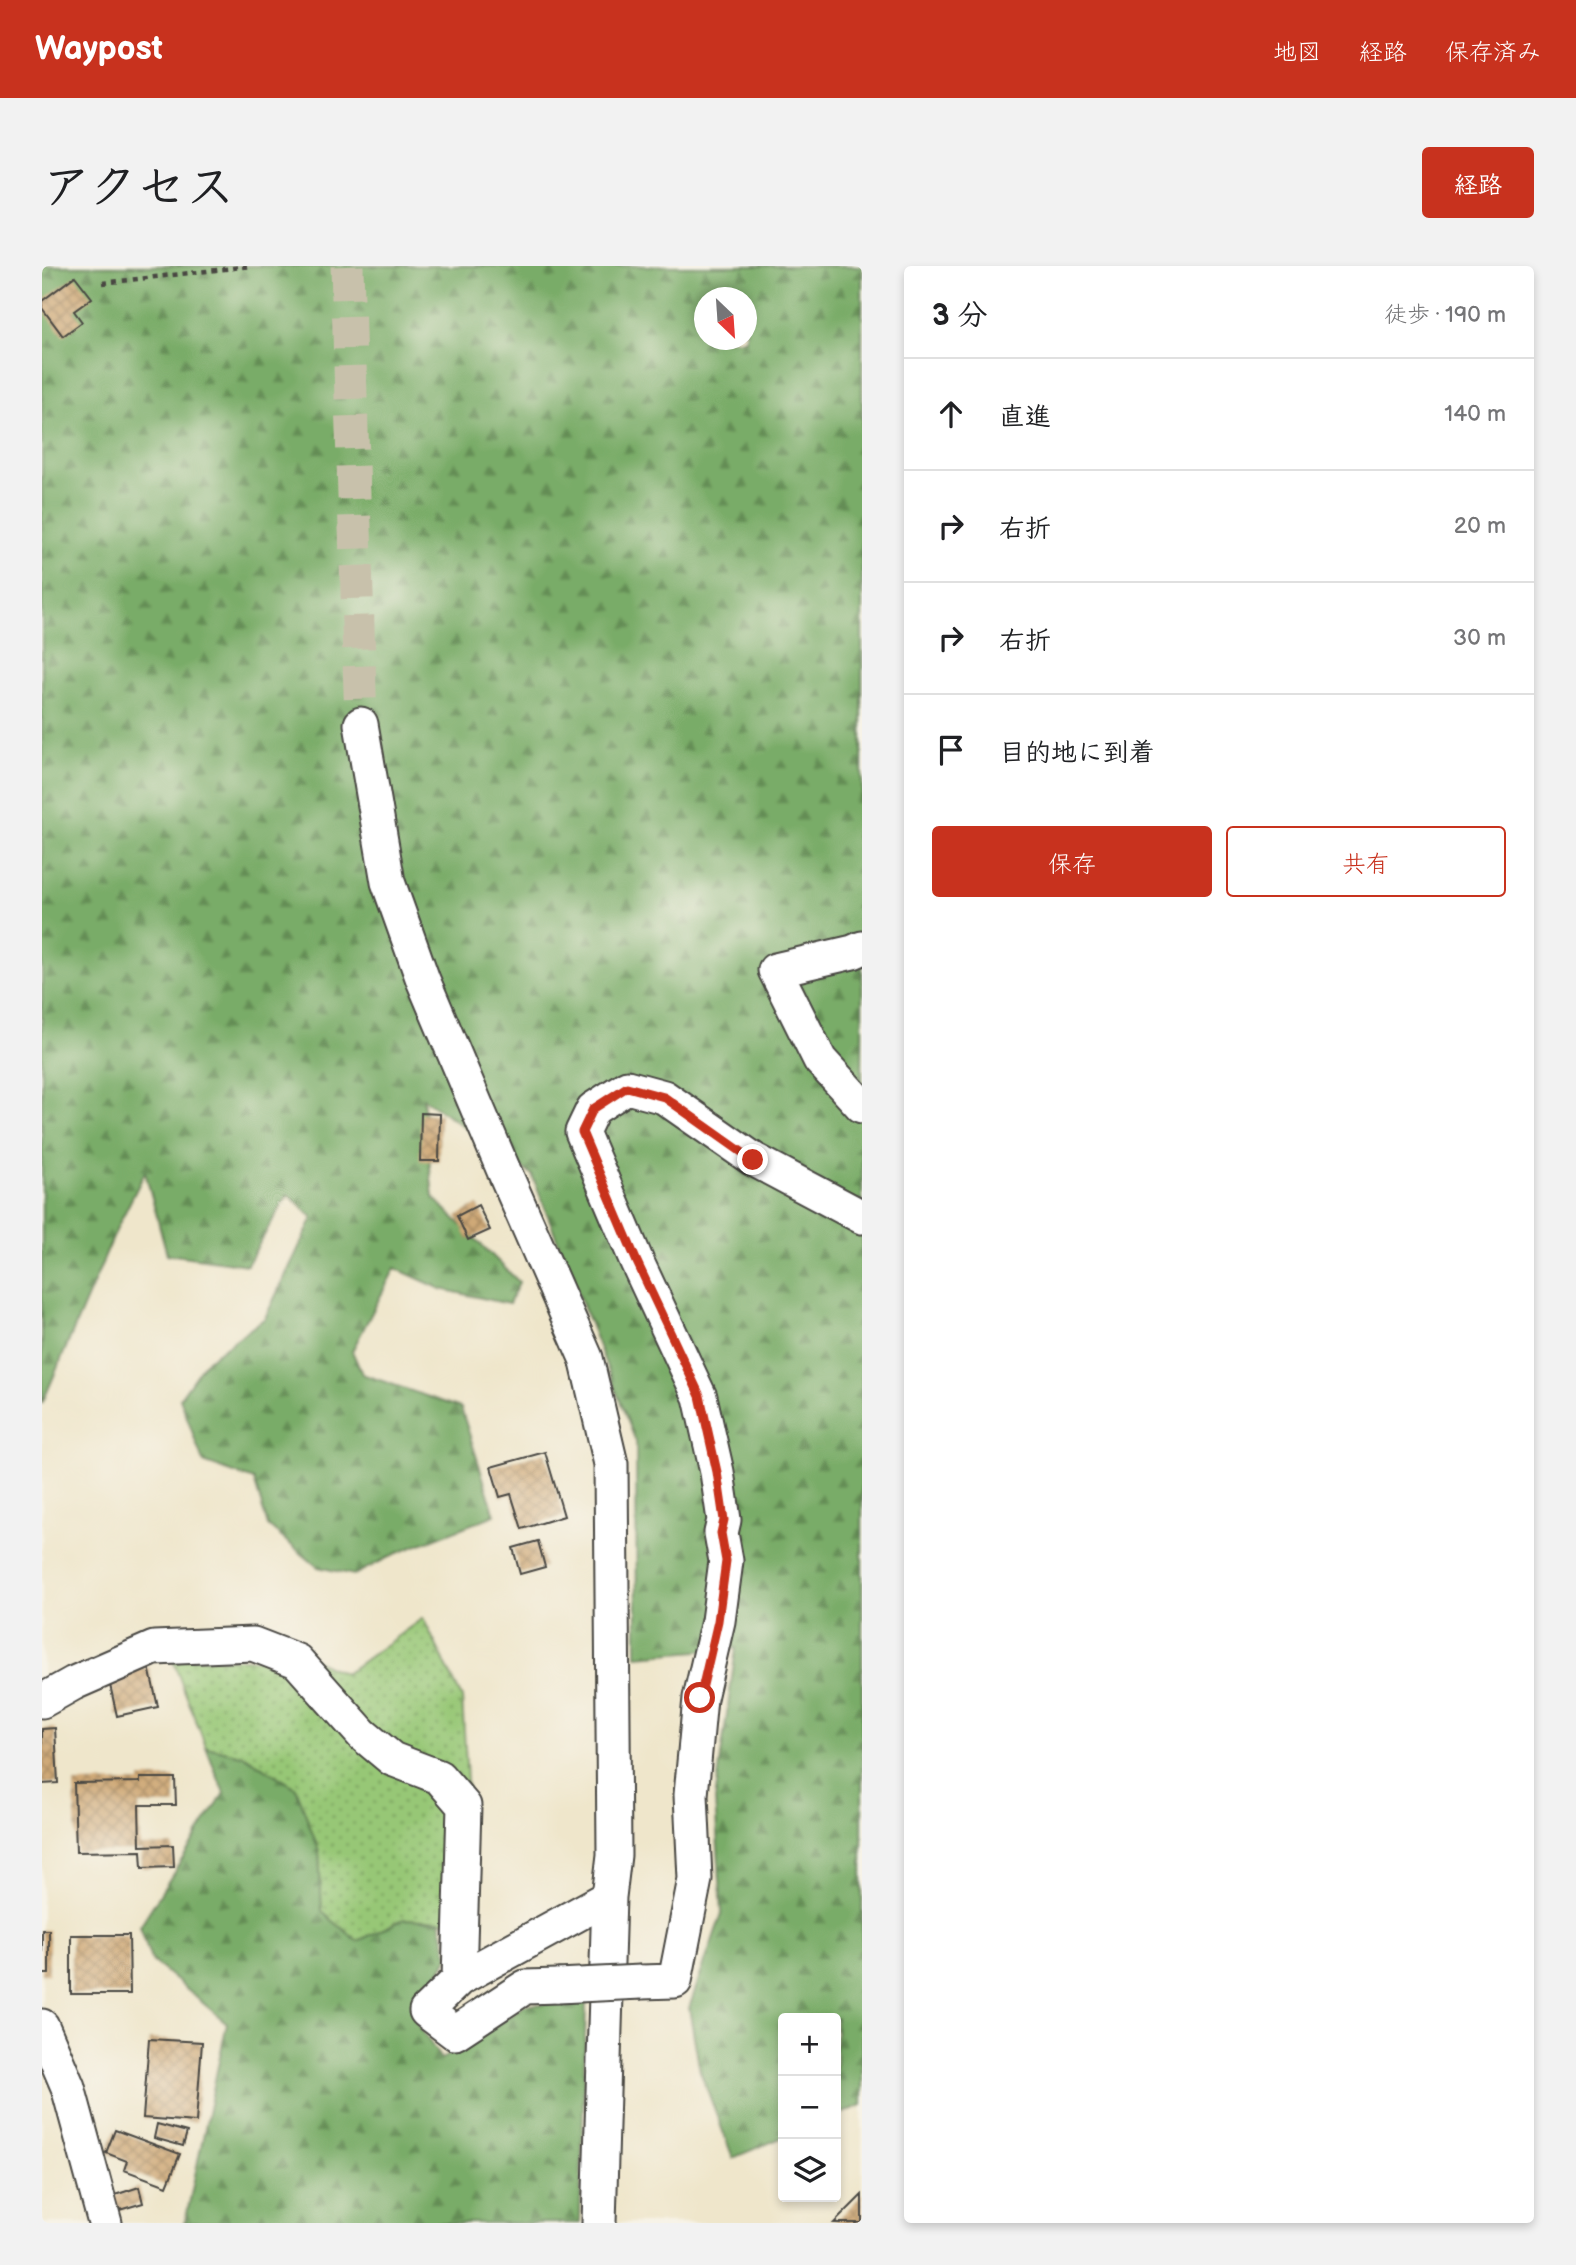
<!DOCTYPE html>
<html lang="ja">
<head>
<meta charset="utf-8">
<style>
  :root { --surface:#fff; --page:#f2f2f2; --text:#202124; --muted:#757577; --line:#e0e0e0; --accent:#c8321e }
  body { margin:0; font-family:"Balsamiq Sans","Klee One",sans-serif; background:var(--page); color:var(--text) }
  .controls { position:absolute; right:21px; bottom:21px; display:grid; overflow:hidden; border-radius:7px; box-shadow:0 4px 10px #0003 }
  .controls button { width:63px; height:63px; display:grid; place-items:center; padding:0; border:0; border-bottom:2px solid var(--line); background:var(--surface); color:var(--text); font:35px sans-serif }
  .compass { position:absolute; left:652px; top:21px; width:63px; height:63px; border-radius:50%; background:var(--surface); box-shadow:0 4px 10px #0003; rotate:155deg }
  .stop { position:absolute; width:21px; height:21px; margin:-16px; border:5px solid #c8321e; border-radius:50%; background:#fff }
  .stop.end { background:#c8321e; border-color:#fff; box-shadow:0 2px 7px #0008 }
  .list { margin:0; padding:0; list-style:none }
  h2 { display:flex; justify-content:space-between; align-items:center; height:91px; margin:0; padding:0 28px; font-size:30px }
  h2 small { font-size:23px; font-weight:400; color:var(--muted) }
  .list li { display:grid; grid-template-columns:46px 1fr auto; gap:21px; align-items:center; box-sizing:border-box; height:112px; padding:0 28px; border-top:2px solid var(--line) }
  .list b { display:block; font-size:26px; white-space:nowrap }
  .list em { font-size:23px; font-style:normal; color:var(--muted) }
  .actions { display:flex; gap:14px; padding:21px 28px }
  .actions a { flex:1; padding:16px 0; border:2px solid var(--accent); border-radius:7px; text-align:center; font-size:24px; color:var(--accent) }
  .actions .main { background:var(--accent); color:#fff }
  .icon { flex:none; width:38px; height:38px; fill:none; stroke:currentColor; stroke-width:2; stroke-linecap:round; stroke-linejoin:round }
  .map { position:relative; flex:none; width:820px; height:1957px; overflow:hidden; border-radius:7px }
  header { display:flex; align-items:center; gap:42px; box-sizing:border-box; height:98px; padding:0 35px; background:var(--accent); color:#fff }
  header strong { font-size:33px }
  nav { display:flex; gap:38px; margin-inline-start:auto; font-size:24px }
  .intro { display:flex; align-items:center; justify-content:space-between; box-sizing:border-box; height:168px; padding:0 42px }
  h1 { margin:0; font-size:49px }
  .button { padding:18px 32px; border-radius:7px; background:var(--accent); color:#fff; font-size:24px; font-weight:700 }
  main { display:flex; gap:42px; padding:0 42px }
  aside { flex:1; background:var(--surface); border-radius:7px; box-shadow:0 4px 10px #0003 }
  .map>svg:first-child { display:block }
  .grass { fill:url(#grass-dots); stroke:#617950; stroke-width:2 }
  .forest { fill:url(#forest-firs); stroke:#526c49; stroke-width:2; fill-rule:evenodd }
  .building { fill:url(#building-cross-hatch) }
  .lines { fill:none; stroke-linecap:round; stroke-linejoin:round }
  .minor-tunnel { stroke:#c8c1ab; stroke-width:33; stroke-dasharray:33 17; stroke-linecap:butt }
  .minor-casing { stroke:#484743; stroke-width:37 }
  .path { stroke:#484743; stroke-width:4.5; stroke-dasharray:5 5; stroke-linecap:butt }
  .minor { stroke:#fff; stroke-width:33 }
  .minor-bridge-casing { stroke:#484743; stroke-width:37; stroke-linecap:butt }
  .minor-bridge { stroke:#fff; stroke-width:33 }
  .route { stroke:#c8321e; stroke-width:9 }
</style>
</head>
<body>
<header>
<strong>Waypost</strong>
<nav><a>地図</a><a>経路</a><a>保存済み</a></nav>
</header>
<div class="intro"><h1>アクセス</h1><a class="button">経路</a></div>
<main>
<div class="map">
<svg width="820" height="1957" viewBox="0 0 820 1957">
  <defs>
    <pattern id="grass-dots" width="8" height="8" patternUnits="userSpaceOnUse" patternTransform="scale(1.75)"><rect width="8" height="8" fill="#97c776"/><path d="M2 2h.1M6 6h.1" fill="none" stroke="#7ba261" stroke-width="1.8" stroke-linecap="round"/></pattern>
    <pattern id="forest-firs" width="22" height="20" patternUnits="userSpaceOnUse" patternTransform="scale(1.75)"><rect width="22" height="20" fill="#79ac67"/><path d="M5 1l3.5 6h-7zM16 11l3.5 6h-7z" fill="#638c55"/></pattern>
    <pattern id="building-cross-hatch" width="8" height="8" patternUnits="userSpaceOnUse" patternTransform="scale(1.75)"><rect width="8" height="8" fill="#cfa977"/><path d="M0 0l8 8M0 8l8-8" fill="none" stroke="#a88a62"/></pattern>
  </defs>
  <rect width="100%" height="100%" fill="#f7f3e8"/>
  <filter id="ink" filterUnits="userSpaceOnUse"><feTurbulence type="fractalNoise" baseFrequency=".0143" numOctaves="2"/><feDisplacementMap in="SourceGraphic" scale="14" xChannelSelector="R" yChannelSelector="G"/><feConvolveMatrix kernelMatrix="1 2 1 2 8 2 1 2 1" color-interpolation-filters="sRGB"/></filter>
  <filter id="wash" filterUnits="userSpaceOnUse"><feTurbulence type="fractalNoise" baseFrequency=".00686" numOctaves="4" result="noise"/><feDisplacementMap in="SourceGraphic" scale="28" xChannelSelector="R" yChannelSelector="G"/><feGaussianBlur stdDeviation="1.57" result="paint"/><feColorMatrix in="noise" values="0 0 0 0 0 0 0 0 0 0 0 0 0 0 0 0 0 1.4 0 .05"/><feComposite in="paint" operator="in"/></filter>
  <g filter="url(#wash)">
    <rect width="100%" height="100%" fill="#efe6cb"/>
    <!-- grass -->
    <path class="grass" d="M381,1352L420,1432L434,1662L398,1655L362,1653L316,1675L279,1646L277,1585L203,1490L164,1481L130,1392L273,1394L303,1408Z"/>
    <!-- forest -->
    <path class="forest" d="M0,0H820V1839L794,1850V1752H741V1871L691,1892L658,1805L647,1742L680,1647L673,1534L694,1382L595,1390L594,1176L490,909L381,832L391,931L477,1016L467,1038L399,1023L353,1002L310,1085L320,1108L419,1142L453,1249L353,1288L312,1309L276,1301L226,1260L212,1214L161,1196L138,1132L163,1096L223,1052L271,952L246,928L205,999L125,988L103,906L76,960L0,1138ZM662,32H704V74H662Z
      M164,1481L203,1490L254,1522L277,1585L280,1646L316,1675L362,1653L398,1655L407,1690L373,1754L399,1793L443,1768L483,1739L544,1736L538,1957H143L185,1757L109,1694L98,1660L182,1527Z"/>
    <g id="blocks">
      <!-- building -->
      <path class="building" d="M33,10L50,32L32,45L40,56L21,70L0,42V35Z
        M379,847L398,848L397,895H378Z
        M436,939L448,964L426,974L415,950Z
        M503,1186L522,1250L480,1263L469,1228L458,1231L449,1201Z
        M496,1275L503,1301L478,1308L471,1282Z
        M107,1401L116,1441L75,1450L66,1410Z
        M13,1462L16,1517L0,1518V1463Z
        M98,1512H133L134,1539H97L98,1580L131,1579L132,1601L100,1602L99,1585L34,1586L32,1517L98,1516Z
        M0,1664H7V1708H0Z
        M29,1669H87L88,1728H29Z
        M107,1773L160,1776L154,1856L101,1852Z
        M115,1858L145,1866L141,1880L112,1872Z
        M73,1864L138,1888L125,1920L82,1904L85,1895L64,1887Z
        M97,1921L101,1937L74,1945L70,1930Z
        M820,1929V1957H792Z"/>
    </g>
  </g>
  <g filter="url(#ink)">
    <use href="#blocks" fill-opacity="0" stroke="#484743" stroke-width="2"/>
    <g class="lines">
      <!-- minor-tunnel -->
      <path class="minor-tunnel" d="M305,0L319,458"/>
      <!-- minor casing -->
      <g class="minor-casing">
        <path id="minor" d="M319,458L346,616L381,714L462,905L544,1092L569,1198L572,1589L567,1631L557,1957
          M820,682L811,686L733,704L778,794L820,840
          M0,1435L32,1417L112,1382L211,1378L255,1395L320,1468L350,1493L397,1511L422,1540L417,1713
          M599,1716L633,1715L653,1613L649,1529L658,1432L676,1355L684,1295L679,1267L682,1254L675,1206L658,1131L595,996L540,866L551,843L585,821L622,831L711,893L820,951
          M516,1720L483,1721L413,1767L384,1745L417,1713L567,1631
          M0,1760L26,1821L63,1957"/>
      </g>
      <!-- path -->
      <path class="path" d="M61,17L209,0"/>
      <!-- minor -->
      <use href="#minor" class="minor"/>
      <!-- minor-bridge casing -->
      <g class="minor-bridge-casing">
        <path id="minor-bridge" d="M516,1720L599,1716"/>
      </g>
      <!-- minor-bridge -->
      <use href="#minor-bridge" class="minor-bridge"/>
    </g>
  </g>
  <g class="lines" filter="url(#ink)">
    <!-- route -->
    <path class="route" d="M658,1432L676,1355L684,1295L679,1267L682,1254L675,1206L658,1130L595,996L540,866L551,843L585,821L622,831L711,894"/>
  </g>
</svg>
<div class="controls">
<button>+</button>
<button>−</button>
<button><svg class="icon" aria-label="layers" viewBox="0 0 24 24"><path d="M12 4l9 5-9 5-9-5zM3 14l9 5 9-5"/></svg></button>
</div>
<svg class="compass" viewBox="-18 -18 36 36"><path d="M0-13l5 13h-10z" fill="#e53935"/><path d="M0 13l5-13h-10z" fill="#757577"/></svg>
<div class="stop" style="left:658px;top:1432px"></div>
<div class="stop end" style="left:711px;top:894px"></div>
</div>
<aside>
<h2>3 分<small>徒歩 · 190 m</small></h2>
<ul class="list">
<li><svg class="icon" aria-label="ahead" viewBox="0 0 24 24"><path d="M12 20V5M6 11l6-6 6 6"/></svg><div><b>直進</b></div><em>140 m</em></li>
<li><svg class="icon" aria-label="right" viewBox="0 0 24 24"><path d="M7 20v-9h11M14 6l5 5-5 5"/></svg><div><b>右折</b></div><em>20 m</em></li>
<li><svg class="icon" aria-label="right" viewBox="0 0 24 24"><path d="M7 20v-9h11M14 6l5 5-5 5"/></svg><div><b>右折</b></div><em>30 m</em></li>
<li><svg class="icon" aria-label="arrive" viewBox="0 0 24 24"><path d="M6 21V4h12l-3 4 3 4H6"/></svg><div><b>目的地に到着</b></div></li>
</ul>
<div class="actions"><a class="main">保存</a><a>共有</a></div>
</aside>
</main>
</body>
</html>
